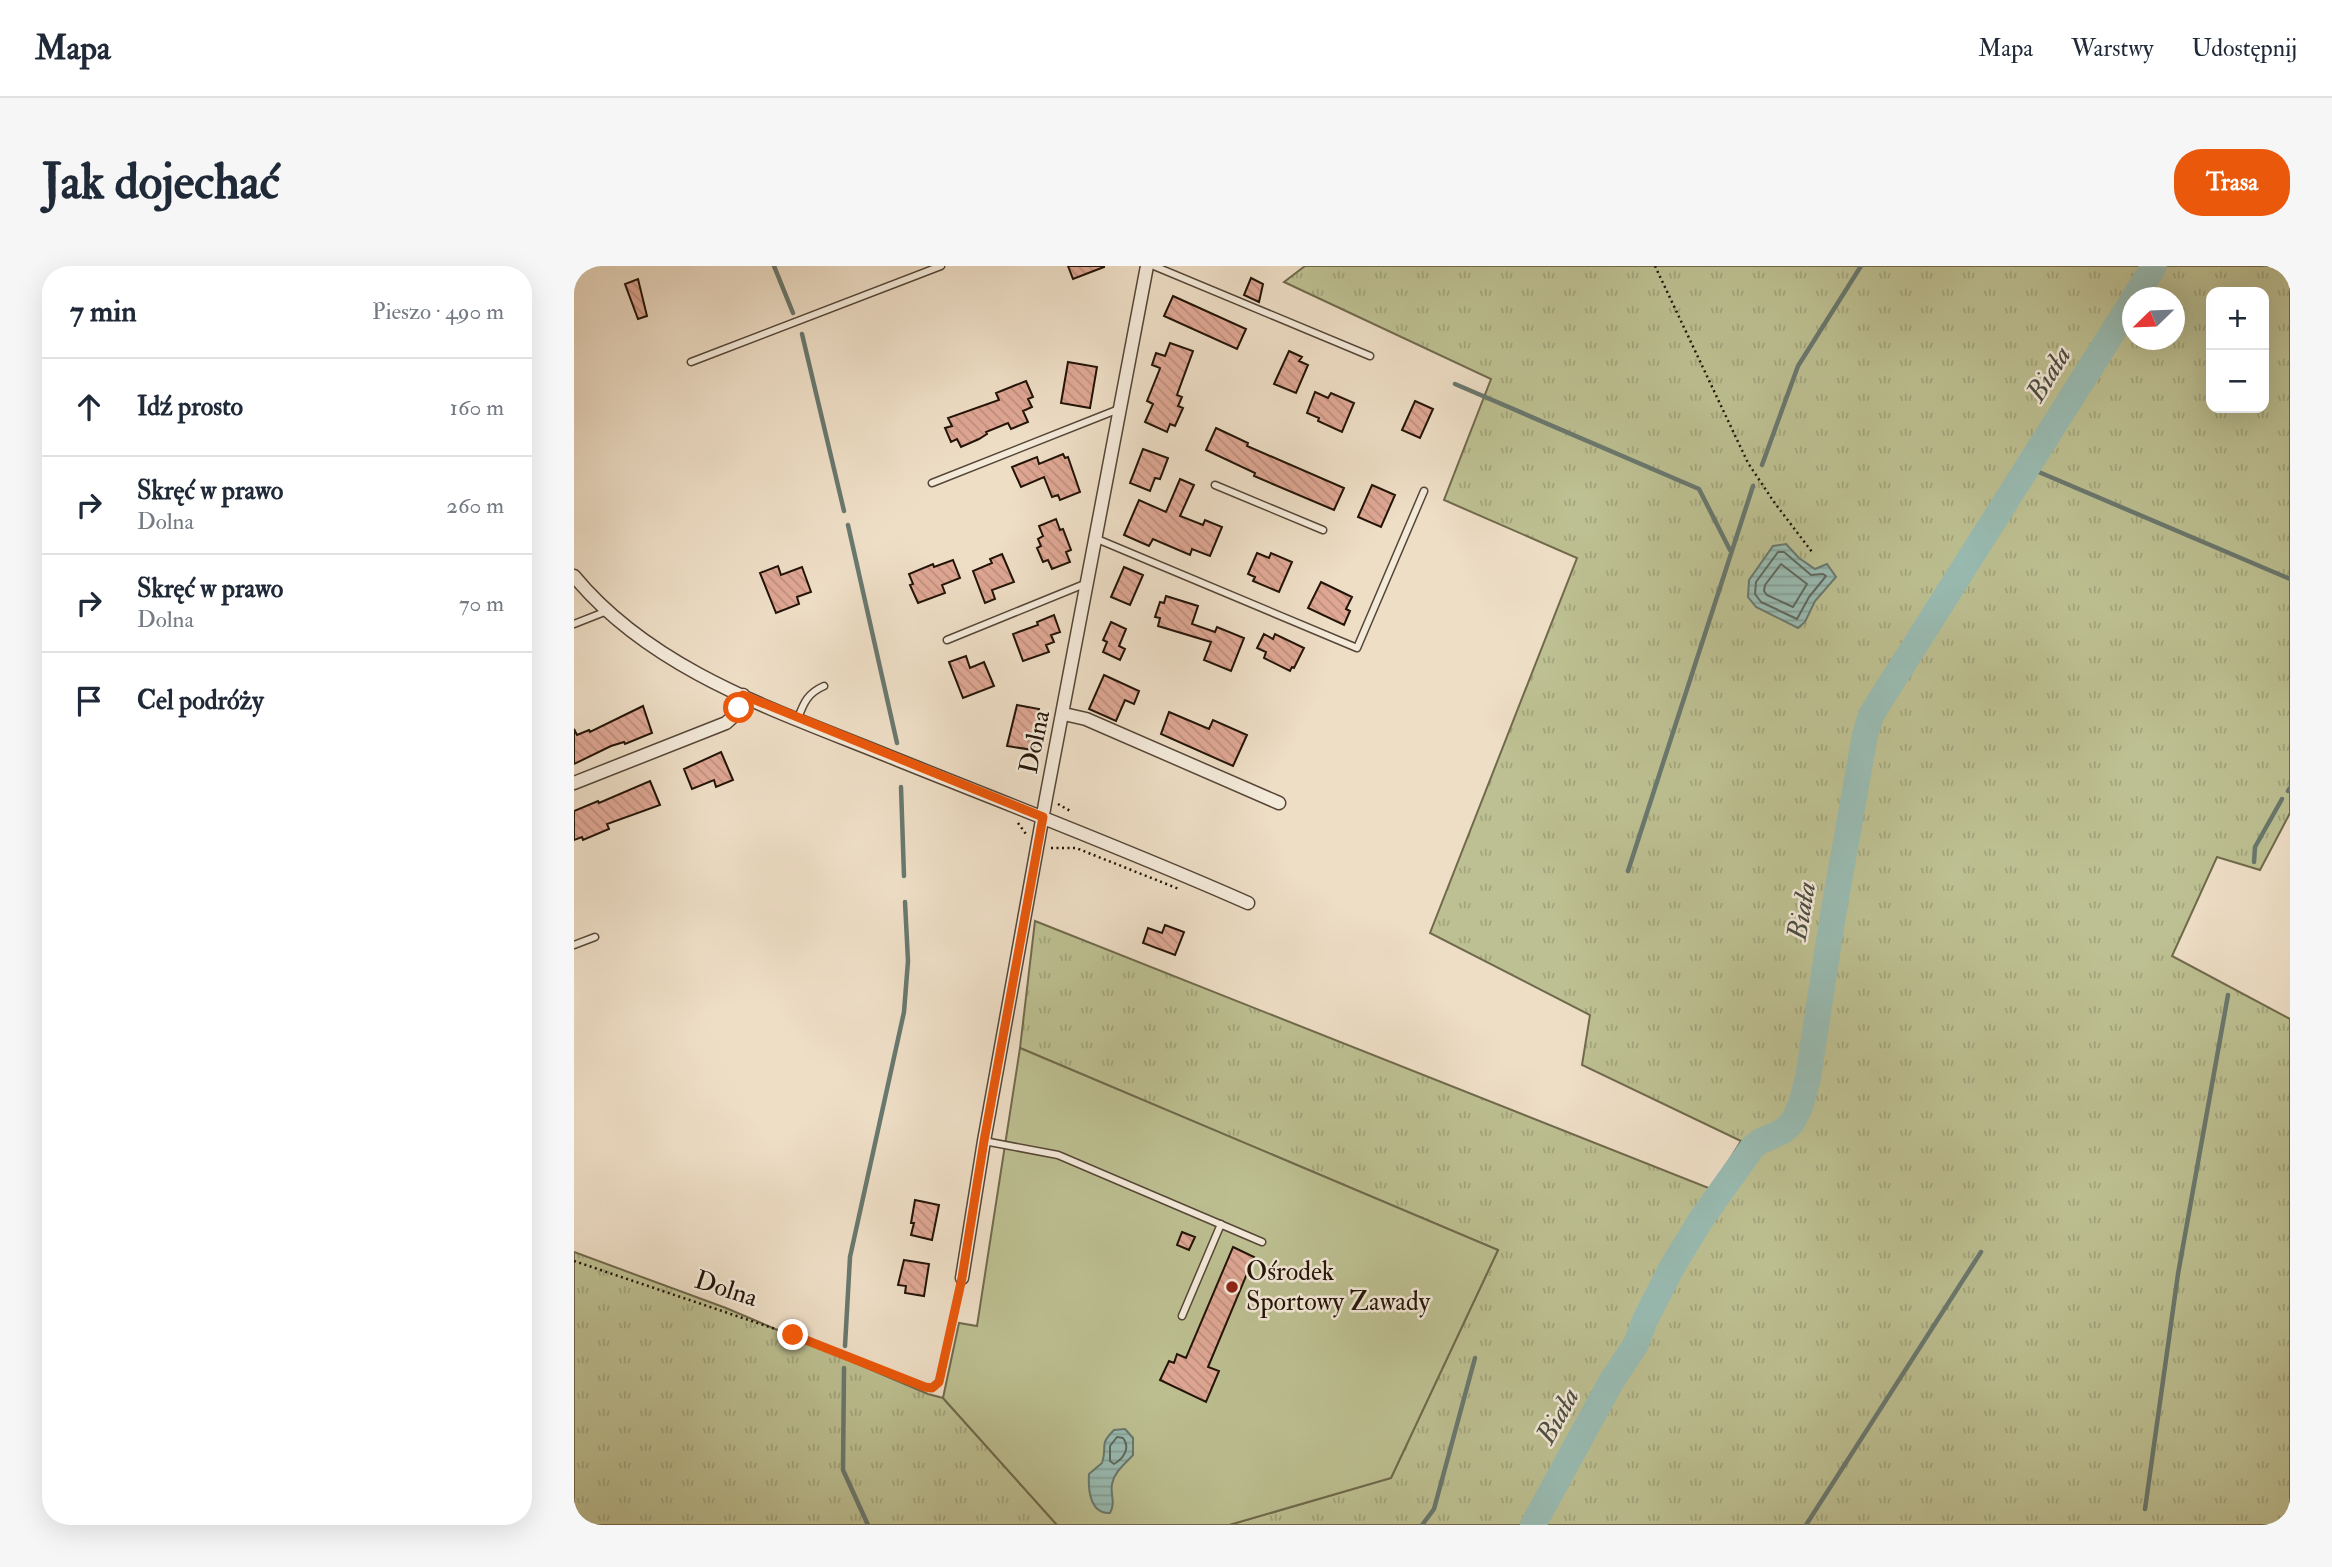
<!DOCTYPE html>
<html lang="pl">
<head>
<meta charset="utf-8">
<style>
  :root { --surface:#fff; --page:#f6f6f7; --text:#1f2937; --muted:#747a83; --line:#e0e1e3; --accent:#ea580c }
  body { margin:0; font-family:"IM FELL Double Pica",serif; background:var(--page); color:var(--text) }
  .controls { position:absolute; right:21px; top:21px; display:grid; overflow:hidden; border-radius:14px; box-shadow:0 7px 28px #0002 }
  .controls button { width:63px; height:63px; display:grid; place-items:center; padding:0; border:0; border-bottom:2px solid var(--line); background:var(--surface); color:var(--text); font:35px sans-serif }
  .compass { position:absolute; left:1548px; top:21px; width:63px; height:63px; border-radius:50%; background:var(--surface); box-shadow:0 7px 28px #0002; rotate:247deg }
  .stop { position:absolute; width:21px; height:21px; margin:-16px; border:5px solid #ea580c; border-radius:50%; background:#fff }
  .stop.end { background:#ea580c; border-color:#fff; box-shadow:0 2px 7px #0008 }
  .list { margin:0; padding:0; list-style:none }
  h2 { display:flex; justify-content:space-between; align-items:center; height:91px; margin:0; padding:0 28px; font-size:30px }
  h2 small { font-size:23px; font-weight:400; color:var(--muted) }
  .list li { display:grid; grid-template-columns:46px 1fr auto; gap:21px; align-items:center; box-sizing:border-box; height:98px; padding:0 28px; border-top:2px solid var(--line) }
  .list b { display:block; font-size:26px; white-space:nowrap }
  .list p { margin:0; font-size:23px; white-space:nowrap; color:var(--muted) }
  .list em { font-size:23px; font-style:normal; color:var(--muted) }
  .icon { flex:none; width:38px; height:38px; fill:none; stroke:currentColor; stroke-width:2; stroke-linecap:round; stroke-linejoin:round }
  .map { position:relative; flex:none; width:1716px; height:1259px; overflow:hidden; border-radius:28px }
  header { display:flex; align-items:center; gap:42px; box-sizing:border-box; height:98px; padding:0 35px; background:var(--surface); border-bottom:2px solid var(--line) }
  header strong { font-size:33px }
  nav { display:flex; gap:38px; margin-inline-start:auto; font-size:24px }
  .intro { display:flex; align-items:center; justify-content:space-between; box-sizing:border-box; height:168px; padding:0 42px }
  h1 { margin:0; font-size:49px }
  .button { padding:18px 32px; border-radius:28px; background:var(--accent); color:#fff; font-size:24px; font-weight:700 }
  main { display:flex; gap:42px; padding:0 42px }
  aside { flex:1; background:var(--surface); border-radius:28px; box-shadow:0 7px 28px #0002 }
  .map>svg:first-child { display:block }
  .grass { fill:url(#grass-tufts); stroke:#706a4c; stroke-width:2; fill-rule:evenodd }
  .pitch { fill:#bdc092; stroke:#706a4c; stroke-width:2 }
  .water { fill:url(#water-rules); stroke:#69786e; stroke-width:2 }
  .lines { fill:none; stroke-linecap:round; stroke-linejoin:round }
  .shore { stroke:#5e685d; stroke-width:2 }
  .stream { stroke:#69786e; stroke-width:4.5 }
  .river { stroke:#99bcb3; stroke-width:26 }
  .building { fill:url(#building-back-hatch); stroke:#221307; stroke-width:2 }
  .service-casing { stroke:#554637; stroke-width:9 }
  .minor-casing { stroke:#554637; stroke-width:15 }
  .path { stroke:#221307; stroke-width:2.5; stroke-dasharray:2 3.5; stroke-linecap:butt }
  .service { stroke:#f4eada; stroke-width:6 }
  .minor { stroke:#f4eada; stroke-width:12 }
  .route { stroke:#ea580c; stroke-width:9 }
  .poi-dot { fill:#8f2418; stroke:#f4eada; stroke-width:2.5 }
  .labels { text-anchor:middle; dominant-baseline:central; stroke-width:5; stroke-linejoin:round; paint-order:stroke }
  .street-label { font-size:26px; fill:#221307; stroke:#f4eada }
  .poi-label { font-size:26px; fill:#221307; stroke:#f4eada; text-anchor:start }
  .water-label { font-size:28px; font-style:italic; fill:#4c4e43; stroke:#f4eada }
</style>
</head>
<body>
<header>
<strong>Mapa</strong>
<nav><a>Mapa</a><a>Warstwy</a><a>Udostępnij</a></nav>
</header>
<div class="intro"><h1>Jak dojechać</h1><a class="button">Trasa</a></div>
<main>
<aside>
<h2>7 min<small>Pieszo · 490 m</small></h2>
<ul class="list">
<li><svg class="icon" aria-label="ahead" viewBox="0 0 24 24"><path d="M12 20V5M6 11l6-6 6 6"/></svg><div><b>Idź prosto</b></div><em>160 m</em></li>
<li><svg class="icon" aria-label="right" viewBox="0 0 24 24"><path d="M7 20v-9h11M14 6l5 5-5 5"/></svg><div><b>Skręć w prawo</b><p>Dolna</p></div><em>260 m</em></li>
<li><svg class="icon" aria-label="right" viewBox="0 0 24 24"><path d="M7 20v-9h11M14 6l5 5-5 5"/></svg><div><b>Skręć w prawo</b><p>Dolna</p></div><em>70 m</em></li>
<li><svg class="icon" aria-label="arrive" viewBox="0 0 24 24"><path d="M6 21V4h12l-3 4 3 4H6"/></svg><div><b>Cel podróży</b></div></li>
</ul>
</aside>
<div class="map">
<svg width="1716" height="1259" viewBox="0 0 1716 1259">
  <defs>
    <pattern id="grass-tufts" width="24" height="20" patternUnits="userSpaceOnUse" patternTransform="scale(1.75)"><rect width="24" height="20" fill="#bdc092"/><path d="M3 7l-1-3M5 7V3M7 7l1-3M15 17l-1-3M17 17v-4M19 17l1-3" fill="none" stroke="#a2a47c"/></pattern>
    <pattern id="water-rules" width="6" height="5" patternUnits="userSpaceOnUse" patternTransform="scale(1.75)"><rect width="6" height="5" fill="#99bcb3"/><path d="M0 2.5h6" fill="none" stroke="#84a198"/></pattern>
    <pattern id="building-back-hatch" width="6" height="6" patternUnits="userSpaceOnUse" patternTransform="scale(1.75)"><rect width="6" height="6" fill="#dfa794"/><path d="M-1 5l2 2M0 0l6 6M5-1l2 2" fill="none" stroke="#bf8f7e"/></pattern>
  </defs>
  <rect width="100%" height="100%" fill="#eedec6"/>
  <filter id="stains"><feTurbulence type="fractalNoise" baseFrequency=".00286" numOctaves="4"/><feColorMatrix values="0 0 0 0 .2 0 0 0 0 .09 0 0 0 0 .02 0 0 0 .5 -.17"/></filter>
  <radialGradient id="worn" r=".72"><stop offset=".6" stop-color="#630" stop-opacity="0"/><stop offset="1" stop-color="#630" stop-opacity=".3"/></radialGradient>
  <!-- grass -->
  <path class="grass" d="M731,0H1716V547L1686,604L1643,591L1598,690L1716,753V1259H655L817,1212L924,984L446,782L461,655L1137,923L1167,875L1008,799L1016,749L856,667L1003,292L870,234L917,113L710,16ZM1637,26H1690V142H1637ZM1559,32H1601V74H1559Z
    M0,986L152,1042L354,1128L369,1132L483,1259H0Z"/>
  <!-- pitch -->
  <path class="pitch" d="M446,782L924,984L817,1212L655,1259H483L369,1132L385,1057L403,1060Z"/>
  <!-- water -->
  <path class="water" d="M1212,278L1225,292L1241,303L1253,298L1262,311L1241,335L1231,356L1224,362L1182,341L1174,331L1175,314L1199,280Z
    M551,1163L559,1172V1189C551,1198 540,1206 538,1218C536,1229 542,1236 536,1247C516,1248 514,1224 515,1208L528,1197C534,1179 524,1180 540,1164Z"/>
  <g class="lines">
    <!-- shore -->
    <path class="shore" d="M1204,286H1210L1237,309L1249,308L1252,310L1235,331L1223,353L1187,336L1181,328L1182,316Z
      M1207,298L1233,318L1219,341L1193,329L1190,325L1191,319Z
      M543,1171L549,1172C557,1182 549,1193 540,1198L536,1195V1180Z"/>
    <!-- stream -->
    <path class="stream" d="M200,0L219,47
      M228,68L270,245
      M881,118L1125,223L1156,284
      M1188,199L1224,100L1287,0
      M1453,201L1716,313
      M274,259L323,477
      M327,521L330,610
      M1714,525L1716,522
      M1680,596L1681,581L1708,533
      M1054,605L1179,220
      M271,1080L276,991L330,746L334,695L331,636
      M270,1102L269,1204L294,1259
      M1571,1243L1604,1008L1654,729
      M848,1259L860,1243L901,1092
      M1232,1259L1407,986"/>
    <!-- river -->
    <path class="river" d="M1560,32L1580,0
      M959,1259L1037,1116L1062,1078L1071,1054L1098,1001L1128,952L1178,882L1185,876L1209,865L1218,857L1226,841L1234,812L1259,649L1291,469L1297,449L1559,34"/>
  </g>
  <!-- building -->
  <path class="building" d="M494,0H530V1L499,13Z
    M677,12L689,18L685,36L670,29Z
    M64,13L73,50L64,53L51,18Z
    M599,30L672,63L663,83L590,50Z
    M596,77L619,85L603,129L608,131L604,140L609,142L601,160L596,158L593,166L571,156L579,138L573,135L585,105L586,102L578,99L582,87L591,90Z
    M715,85L728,91L725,95L734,99L722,127L700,118Z
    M494,96L523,101L516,142L487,137Z
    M452,115L459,131L454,133L458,141L449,145L454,156L437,163L434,157L412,166L413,168L405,173L387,181L383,173L377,176L371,162L378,160L374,152L425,134L422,127Z
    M741,126L754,132L757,127L780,137L768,166L744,155L745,152L733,147Z
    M841,135L859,143L846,172L828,164Z
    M642,162L674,177L673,180L770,222L760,244L680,210L681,207L632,184Z
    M569,183L594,192L586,213L581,212L576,225L556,217Z
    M489,188L491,192L494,191L506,226L486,234L484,229L478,231L470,211L447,221L438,201L463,191L465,198Z
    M606,213L620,219L606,250L629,259L631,254L648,261L636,290L618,283L616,289L579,273L575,280L550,269L565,234L592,246Z
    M798,219L821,229L807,261L784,251Z
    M482,253L486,264L489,263L497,284L492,286L496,296L478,303L474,294L469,296L463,282L467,280L464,273L469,270L465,260Z
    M683,287L695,292L697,287L718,296L705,326L679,315L681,311L674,308Z
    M428,288L440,316L418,324L421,333L411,337L399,305L418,297L416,293Z
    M379,294L386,312L368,319L371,327L344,337L336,319L339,318L335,308L359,298L360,301Z
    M204,300L207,309L228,301L237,326L223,331L225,338L202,347L186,307Z
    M550,301L569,309L556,339L537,331Z
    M747,316L778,331L772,343L776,345L770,359L734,342Z
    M592,330L624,340L618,358L641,366L643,361L670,372L657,405L630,394L637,376L584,360L586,352L581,351L586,336L590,337Z
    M480,349L486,366L477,369L480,376L472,379L475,386L449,395L439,368L464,359L463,356Z
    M537,356L552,363L545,380L551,383L546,394L529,386L533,376L529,374Z
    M690,368L699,373L701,368L730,382L720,402L718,401L716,405L690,392L692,386L683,382Z
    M392,390L396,402L410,396L420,420L389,432L375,396Z
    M530,409L565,425L560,438L551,434L542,455L515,443Z
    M443,439L465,443L463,454H465L459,484L433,480Z
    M69,440L78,467L51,478L50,476L37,480L0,498V463L3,469L15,464L16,466Z
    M595,446L635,463L639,454L673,469L659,500L587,468Z
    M147,486L159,514L142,521L140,514L118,523L110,503Z
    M76,515L86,539L33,558L35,563L9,574L8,571L0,574V545L24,535L25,537Z
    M591,659L610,666L601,689L569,677L574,662L588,667Z
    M341,934L365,939L358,974L337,969L340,957H337Z
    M608,966L621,971L615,984L603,979Z
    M659,981L680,991L634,1101L645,1105L632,1136L586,1114L595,1095L600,1097L603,1088L612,1092Z
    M330,994L355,998L350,1030L331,1027L332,1020L324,1019Z"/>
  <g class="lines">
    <!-- service casing -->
    <g class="service-casing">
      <path id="service" d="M580,0L796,90
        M117,96L367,0
        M358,217L545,143
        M641,219L749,264
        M523,273L783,382L850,225
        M0,358L33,345
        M373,374L513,317
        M224,452C230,436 234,427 250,420
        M0,679L21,671
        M410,875L484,889L688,976
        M608,1050L647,958"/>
    </g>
    <!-- minor casing -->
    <g class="minor-casing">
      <path id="minor" d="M0,310C81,408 210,447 324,494C441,541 559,586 674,637
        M490,448L512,453L705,537
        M0,517L152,457L162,448L169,429
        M388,1012L410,875L472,532L573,0"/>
    </g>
    <!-- path -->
    <path class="path" d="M1081,0L1174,197L1200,236L1238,286
      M484,538L498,546
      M444,557L452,568
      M477,582H502L605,623
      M0,995L219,1069L350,1121L358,1122L365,1116L385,1024"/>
    <!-- service -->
    <use href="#service" class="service"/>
    <!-- minor -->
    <use href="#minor" class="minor"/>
  </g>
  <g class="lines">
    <!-- route -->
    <path class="route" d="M165,442L169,429L469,551L410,875L388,1012L365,1116L358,1122L351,1121L219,1069"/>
  </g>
  <!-- markers -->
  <circle class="poi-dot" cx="658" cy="1021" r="7"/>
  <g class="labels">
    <!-- street labels -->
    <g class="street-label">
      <text transform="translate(461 476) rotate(-78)">Dolna</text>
      <text transform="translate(152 1023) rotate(18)">Dolna</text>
    </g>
    <!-- poi labels -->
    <g class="poi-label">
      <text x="672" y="1006">Ośrodek<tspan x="672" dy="30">Sportowy Zawady</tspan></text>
    </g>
    <!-- water labels -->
    <g class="water-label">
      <text transform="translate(1475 108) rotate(-58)">Biała</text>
      <text transform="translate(1228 645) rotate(-80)">Biała</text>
      <text transform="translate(984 1150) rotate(-61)">Biała</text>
    </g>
  </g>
  <rect width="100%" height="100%" filter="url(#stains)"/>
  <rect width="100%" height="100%" fill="url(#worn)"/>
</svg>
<div class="controls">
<button>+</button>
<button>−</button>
</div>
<svg class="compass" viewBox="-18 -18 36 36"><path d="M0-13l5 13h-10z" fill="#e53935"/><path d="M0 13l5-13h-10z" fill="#747a83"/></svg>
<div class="stop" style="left:165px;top:442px"></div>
<div class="stop end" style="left:219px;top:1069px"></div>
</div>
</main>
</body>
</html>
